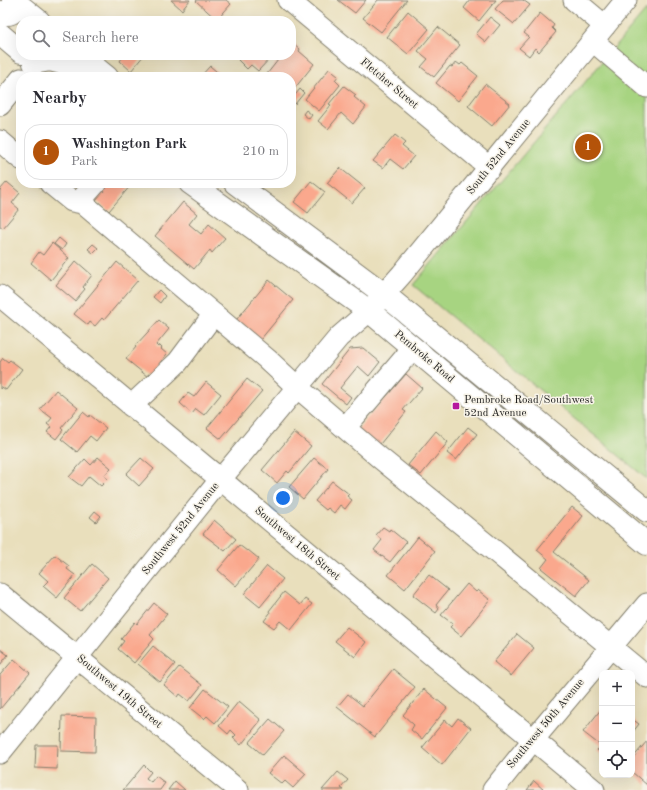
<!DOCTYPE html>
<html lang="en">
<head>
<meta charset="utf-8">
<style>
  :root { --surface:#fff; --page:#f7f7f7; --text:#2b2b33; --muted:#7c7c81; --line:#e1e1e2; --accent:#b45309 }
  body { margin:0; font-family:"Old Standard TT",serif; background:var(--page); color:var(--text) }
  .controls { position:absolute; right:12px; bottom:12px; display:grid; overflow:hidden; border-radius:8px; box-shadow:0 4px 16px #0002 }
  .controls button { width:36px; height:36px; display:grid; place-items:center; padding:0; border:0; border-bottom:1px solid var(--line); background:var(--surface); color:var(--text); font:20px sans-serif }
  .you { position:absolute; left:283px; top:498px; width:14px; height:14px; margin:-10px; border:3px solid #fff; border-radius:50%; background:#1a73e8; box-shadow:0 0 0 6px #1a73e833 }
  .badge { display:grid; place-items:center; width:26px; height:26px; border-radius:50%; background:var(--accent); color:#fff; font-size:13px; font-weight:700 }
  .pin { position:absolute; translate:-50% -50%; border:2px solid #fff; box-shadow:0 1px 4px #0006 }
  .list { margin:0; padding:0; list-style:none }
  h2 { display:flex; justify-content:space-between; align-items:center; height:52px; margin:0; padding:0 16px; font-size:17px }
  h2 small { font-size:13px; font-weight:400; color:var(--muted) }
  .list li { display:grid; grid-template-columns:26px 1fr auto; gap:12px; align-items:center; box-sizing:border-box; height:56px; margin:0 8px 8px; padding:0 8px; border:1px solid var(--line); border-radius:16px }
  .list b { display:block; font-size:15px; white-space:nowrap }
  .list p { margin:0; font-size:13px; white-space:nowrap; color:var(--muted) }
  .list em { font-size:13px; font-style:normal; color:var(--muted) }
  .icon { flex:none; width:22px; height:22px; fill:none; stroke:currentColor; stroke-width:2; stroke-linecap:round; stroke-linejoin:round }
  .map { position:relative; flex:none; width:647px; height:790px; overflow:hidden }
  .search { position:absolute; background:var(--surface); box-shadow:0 4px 16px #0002; left:16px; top:16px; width:280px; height:44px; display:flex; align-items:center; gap:10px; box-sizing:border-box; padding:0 14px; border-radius:16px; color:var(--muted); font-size:15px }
  .panel { position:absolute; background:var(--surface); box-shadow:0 4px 16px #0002; left:16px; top:72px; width:280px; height:116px; border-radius:16px }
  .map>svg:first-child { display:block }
  .green { fill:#a7d481; stroke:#62784e }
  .building { fill:#faa88d }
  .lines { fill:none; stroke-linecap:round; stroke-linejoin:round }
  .minor-casing { stroke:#827e6c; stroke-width:23 }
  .major-casing { stroke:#827e6c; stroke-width:24 }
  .minor { stroke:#fff; stroke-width:21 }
  .major { stroke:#fff; stroke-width:22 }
  .poi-dot { fill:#b5179e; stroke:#f7f3e8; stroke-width:1.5 }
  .labels { text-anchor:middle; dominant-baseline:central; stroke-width:3; stroke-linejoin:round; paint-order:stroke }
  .street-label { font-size:11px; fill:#1c1c1c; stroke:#f7f3e8 }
  .poi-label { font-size:11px; fill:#1c1c1c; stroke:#f7f3e8; text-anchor:start }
</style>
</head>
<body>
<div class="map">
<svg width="647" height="790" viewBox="0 0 647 790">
  <rect width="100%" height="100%" fill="#f7f3e8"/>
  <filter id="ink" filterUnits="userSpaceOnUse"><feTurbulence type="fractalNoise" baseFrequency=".025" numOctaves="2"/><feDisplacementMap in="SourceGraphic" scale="8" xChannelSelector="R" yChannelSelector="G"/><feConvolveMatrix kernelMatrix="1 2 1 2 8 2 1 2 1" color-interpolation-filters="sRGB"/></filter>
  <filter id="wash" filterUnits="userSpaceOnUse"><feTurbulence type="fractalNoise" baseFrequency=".012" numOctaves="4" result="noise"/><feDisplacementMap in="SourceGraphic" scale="16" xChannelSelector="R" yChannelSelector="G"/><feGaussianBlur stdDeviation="0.9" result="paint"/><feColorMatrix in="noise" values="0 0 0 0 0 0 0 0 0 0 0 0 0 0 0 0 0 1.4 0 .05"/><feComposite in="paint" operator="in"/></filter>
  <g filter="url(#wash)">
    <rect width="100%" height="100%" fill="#e9dfbc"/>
    <!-- green -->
    <path class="green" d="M647,9V479L413,285Z"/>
    <g id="blocks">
      <!-- building -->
      <path class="building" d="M171,0H190L182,10Z
        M197,0H226L231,4L217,20L196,1Z
        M338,0H366L355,13Z
        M378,0H407L381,32L363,18Z
        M470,0H496L479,21L464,8Z
        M503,0H523L530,5L514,24L495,9Z
        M408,11L429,29L408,54L387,37Z
        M540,13L554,25L552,28L556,32L539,52L535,48L529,56L519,48L529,37L524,33Z
        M490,17L500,25L486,42L476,34Z
        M438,27L460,45L434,77L421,67L428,59L418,51Z
        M293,43L300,49L299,51L314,64L291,93V77H271L267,74L282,55H291V45Z
        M124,55H144L131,71L120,61Z
        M241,55H273L258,71L251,65L247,69L238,60L242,56Z
        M456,62L460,65L462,63L478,76L458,101L436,83L450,66L452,67Z
        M210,66L223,77H200Z
        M329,69L338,76L335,80L340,85L319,111L305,99Z
        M485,84L510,104L492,126L468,106Z
        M344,86L356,95L354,97L366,107L353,124L341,113L328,129L318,121L331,105L329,104Z
        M300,89L304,93L295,104L291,100Z
        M306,110L312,115L309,119L303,114Z
        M395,135L405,143L402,146L414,156L403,169L390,159L383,168L373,161Z
        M340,168L365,188L352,203L327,183Z
        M311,181L325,192L308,213L294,202Z
        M7,182L20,193L12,203L19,209L3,228L0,226V190Z
        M106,183H129L131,185L109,211L93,198Z
        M183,202L197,214L189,224L201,234L209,224L225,238L212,253L210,250L194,269L155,236Z
        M59,238L66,244L62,250L54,244Z
        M52,243L69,258L51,280L31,263L39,252L43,255Z
        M93,244L98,248L93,253L88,249Z
        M76,261L92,275L83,287L85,289L75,301L56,285Z
        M117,262L138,280L104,320L102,318L95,326L90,322L88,325L74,314Z
        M269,280L293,300L256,345L232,325Z
        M159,290L165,296L160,303L153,297Z
        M159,320L169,329L156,345L158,347L159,345L162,348L161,349L167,354L148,377L126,359L136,347L135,346Z
        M363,348L380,362L369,376L358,366L340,388L351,397L346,404L322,384L350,349Z
        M3,358L8,362L10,360L22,369L6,390L2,387L0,389V362Z
        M406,374L422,388L403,410L406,412L376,449L355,432Z
        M247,379L262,391L221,439L207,428Z
        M206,382L221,394L204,415L196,409L192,414L180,403L188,393L194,397Z
        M56,390L78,408L61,428L63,430L56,439L47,432L51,427L47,424L52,418L40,409Z
        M83,412L89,417L90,415L106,428L96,441L90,436L77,452L61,439Z
        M468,427L477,434L456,460L447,453Z
        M436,431L448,442L421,475L408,465Z
        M294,432L311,446L289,473L287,471L277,483L262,470Z
        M98,457L111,468L104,476L108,479L101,486L89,476L81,486L69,477L85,459L91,465Z
        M141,458L154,469L139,486L126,474Z
        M314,458L328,469L303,499L289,487Z
        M332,481L349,494L347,496L352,500L345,509L340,505L334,513L328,508L326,510L315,501Z
        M572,507L583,516L554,552L589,580L576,596L541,568L548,559L537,550Z
        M95,511L101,516L96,522L90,517Z
        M214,520L236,539L225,551L203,534Z
        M383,527L389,531L390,529L406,542L390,562L374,550L382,540L376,535Z
        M418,537L435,551L405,589L388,575Z
        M239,545L247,551L248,550L259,559L236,586L218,570Z
        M55,555L69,566L67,569L75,575L57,598L43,586L48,581L39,573Z
        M92,564L108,578L80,611L64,598Z
        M267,566L283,579L260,607L244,594Z
        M429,575L448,590L436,605L439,609L436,613L413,595Z
        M467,584L476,592L478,590L490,600L461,636L450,627L453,624L441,615Z
        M284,592L300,605L305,599L312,604L291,630L280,621L274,628L264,621L270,613L269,611Z
        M154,603L167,614L150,635L154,639L134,663L118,649L124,641L121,639L135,622L137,624Z
        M347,627L366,642L355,657L335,641Z
        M517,634L534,648L511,676L494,662Z
        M153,646L175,664L160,682L138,664Z
        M0,649L8,655L0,665Z
        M14,659L30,673L0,709V675Z
        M179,667L202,685L189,701L180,694L178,697L164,685Z
        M393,669L415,687L375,737L337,707L348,694L363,706Z
        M205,689L228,707L215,723L207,716L204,719L190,708Z
        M424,689L447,708L422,739L411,730L414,725L403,715Z
        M239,701L261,720L241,745L233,738L236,735L231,730L228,734L219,726Z
        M602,708V754L597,750L601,746L583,732Z
        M62,716L96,717L95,752L61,751Z
        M458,718L471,728L442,765L422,748L445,720L452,726Z
        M270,719L284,731L263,755L249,743Z
        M632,719L639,724L632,733Z
        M647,741V785L632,772V759Z
        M36,745H58L57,769L35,768Z
        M284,755L306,774L293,788L285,781L282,784L268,773Z
        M144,765L151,772L146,778L151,782L156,776L165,783L160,790H123Z
        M338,772L348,780L341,788L344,790H322Z
        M175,781L185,790H168Z
        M534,781L544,790H527Z"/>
    </g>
  </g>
  <g filter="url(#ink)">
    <use href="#blocks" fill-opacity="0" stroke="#827e6c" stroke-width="1"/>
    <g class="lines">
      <!-- minor casing -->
      <g class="minor-casing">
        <path id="minor" d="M288,0L490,168
          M574,0L605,26
          M593,41L647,87
          M0,105L21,79
          M0,141L21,159
          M50,183L72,201L82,203
          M96,183L80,201L267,359L297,387L380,458L496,552L647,677
          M0,296L594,790
          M131,406L178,362L214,314
          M350,422L413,348
          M0,594L238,790
          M0,753L220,480L339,337L369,311L402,274L626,0
          M493,790L533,740L647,604"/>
      </g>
      <!-- major casing -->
      <g class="major-casing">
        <path id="major" d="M13,0L39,21
          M0,12C9,17 14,12 20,6
          M0,34L21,52
          M80,55L107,77
          M34,63L50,60L62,63L82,77
          M190,183L369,311L647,544
          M235,183L384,294L647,511"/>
      </g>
      <!-- minor -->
      <use href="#minor" class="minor"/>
      <!-- major -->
      <use href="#major" class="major"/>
    </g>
  </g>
  <!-- markers -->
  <rect class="poi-dot" x="452" y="402" width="8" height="8" rx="2"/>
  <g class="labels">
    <!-- street labels -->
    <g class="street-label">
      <text transform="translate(389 84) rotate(40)">Fletcher Street</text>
      <text transform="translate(499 157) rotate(-51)">South 52nd Avenue</text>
      <text transform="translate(424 357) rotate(40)">Pembroke Road</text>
      <text transform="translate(181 529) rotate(-51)">Southwest 52nd Avenue</text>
      <text transform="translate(297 544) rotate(40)">Southwest 18th Street</text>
      <text transform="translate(119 692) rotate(40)">Southwest 19th Street</text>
      <text transform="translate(546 724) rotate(-50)">Southwest 50th Avenue</text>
    </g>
    <!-- poi labels -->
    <g class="poi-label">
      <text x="464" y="400">Pembroke Road/Southwest<tspan x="464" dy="13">52nd Avenue</tspan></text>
    </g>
  </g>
</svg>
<div class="controls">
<button>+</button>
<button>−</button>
<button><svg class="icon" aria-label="locate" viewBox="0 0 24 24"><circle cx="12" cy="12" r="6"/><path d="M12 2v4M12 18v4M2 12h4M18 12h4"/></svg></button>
</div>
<div class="you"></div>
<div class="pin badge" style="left:588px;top:147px">1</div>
<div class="search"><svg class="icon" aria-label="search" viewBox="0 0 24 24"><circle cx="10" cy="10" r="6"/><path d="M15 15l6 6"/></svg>Search here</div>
<section class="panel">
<h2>Nearby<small></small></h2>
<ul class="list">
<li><span class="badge">1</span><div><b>Washington Park</b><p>Park</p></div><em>210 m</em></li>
</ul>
</section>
</div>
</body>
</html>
